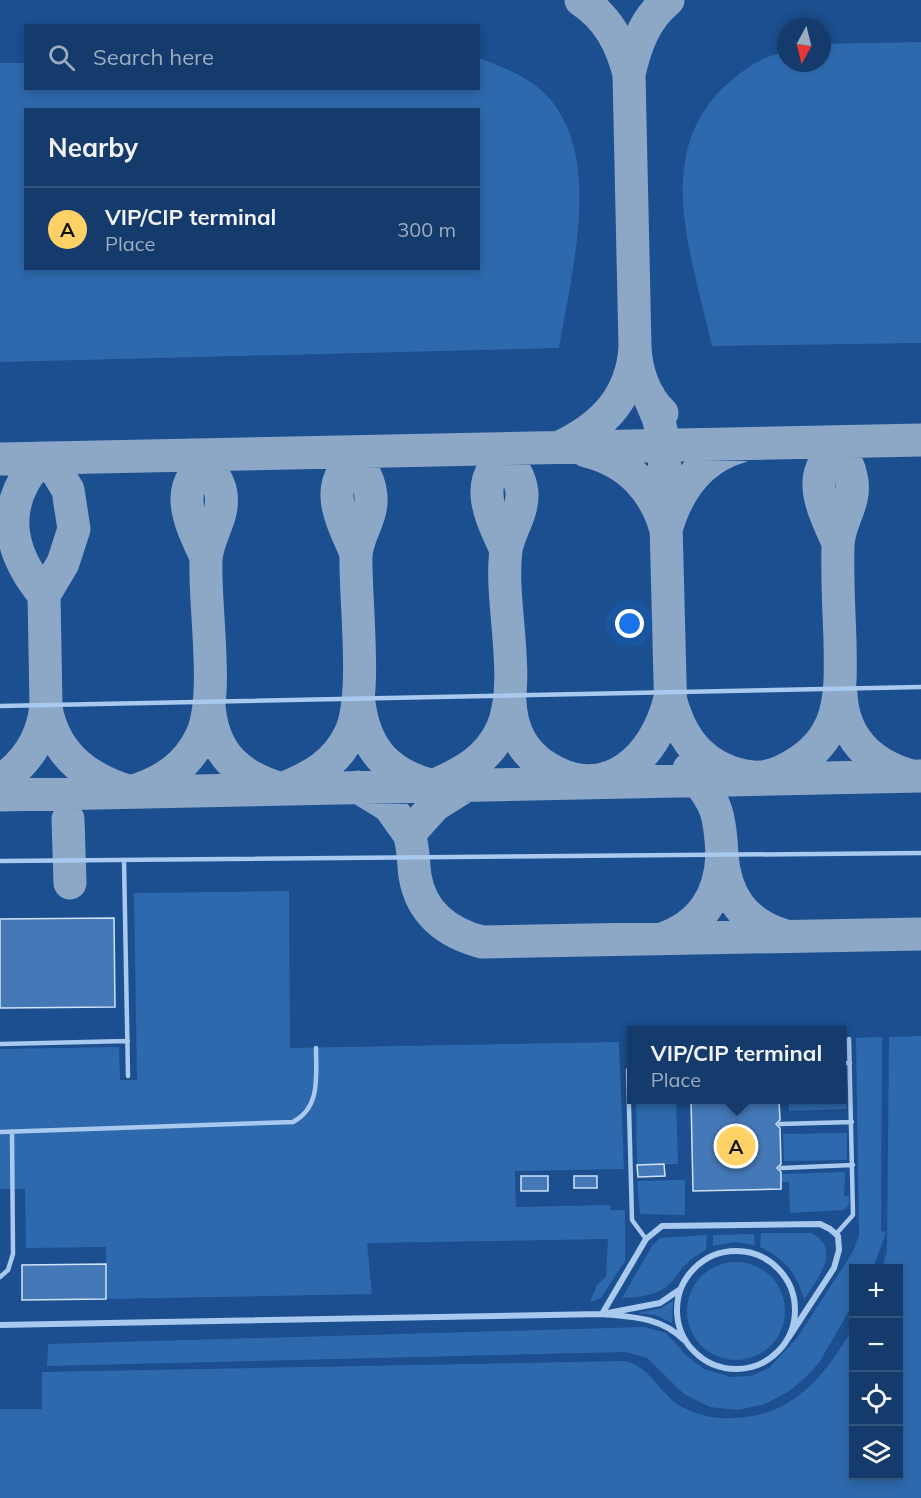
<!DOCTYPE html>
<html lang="en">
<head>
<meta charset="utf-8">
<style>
  :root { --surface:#143b6b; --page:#214673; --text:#f1f3f6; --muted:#9dadc1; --line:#33557e; --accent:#ffd166 }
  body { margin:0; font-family:Mulish,sans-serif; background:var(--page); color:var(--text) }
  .controls { position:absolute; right:18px; bottom:18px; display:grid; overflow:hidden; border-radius:0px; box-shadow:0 3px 9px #0003 }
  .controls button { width:54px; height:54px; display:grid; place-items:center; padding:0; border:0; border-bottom:2px solid var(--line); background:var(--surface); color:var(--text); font:30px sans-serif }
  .compass { position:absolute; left:777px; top:18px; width:54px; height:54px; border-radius:50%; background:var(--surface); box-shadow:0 3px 9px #0003; rotate:187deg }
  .you { position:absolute; left:630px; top:624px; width:21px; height:21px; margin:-15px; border:4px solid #fff; border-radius:50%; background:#1a73e8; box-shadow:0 0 0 9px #1a73e833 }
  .badge { display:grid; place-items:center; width:39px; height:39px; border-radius:50%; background:var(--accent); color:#111; font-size:20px; font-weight:700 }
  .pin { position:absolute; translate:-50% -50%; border:3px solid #fff; box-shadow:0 2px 6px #0006 }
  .popup { position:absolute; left:627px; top:1026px; width:219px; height:78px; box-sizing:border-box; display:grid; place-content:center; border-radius:0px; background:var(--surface); filter:drop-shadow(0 2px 4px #0005); font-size:20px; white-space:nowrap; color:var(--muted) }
  .popup b { font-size:22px; color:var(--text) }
  .popup::after { content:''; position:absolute; left:50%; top:100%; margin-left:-12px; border:12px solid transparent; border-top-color:var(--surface) }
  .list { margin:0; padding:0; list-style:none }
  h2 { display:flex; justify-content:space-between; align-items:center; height:78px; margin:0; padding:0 24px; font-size:26px }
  h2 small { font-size:20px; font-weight:400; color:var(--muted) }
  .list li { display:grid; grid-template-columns:39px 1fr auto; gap:18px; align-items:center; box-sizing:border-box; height:84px; padding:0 24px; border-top:2px solid var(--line) }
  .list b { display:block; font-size:22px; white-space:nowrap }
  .list p { margin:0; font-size:20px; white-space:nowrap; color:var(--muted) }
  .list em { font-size:20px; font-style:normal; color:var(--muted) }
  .icon { flex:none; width:33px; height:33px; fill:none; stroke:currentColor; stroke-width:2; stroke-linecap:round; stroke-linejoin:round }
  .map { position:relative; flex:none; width:921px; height:1498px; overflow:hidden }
  .search { position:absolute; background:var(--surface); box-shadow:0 3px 9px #0003; left:24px; top:24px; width:456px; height:66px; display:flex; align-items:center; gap:15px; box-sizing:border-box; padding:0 21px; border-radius:0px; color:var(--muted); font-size:22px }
  .panel { position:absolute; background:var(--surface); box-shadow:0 3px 9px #0003; left:24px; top:108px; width:456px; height:162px; border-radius:0px }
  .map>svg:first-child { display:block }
  .green { fill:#2e69ad; fill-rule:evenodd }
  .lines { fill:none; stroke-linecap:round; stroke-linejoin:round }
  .taxiway { stroke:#8da7c7; stroke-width:33 }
  .building { fill:#4478b7; stroke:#cfe3fa; stroke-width:1.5 }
  .lane { stroke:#a9c9ee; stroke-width:4.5 }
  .street { stroke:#a9c9ee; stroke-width:6 }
</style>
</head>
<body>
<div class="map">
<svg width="921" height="1498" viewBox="0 0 921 1498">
  <rect width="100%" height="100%" fill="#1b4f8f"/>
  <!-- green -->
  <path class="green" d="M921,42V343L712,346C694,262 651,158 723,88C741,71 761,56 786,52V63H822V44Z
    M479,58C500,66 522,74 540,89C607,148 571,272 559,348L0,362V63H25L26,88H478ZM26,110H478V268H26Z
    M289,891L290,1048L619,1042L624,1169L515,1171L516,1207L610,1205V1210H625V1261L601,1298L590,1302L597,1285L606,1277L608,1239L367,1243L372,1294L106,1299V1247L26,1248L25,1189H0V1049L119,1047L120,1080H137L134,893Z
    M921,1036V1498H0V1409H42V1372L625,1361C652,1368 658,1392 680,1406C696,1415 714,1419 733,1418C793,1417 826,1375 853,1327L854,1476H898V1268H882L887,1251L889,1037Z
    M882,1037L881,1231L886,1232L873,1268H854L853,1304L820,1361L811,1372L791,1390L765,1404L738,1410L710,1407L684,1394L647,1358L626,1352L47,1366L48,1344L645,1327L666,1333L687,1356L704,1369L731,1377L751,1376L769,1368L797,1338L852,1253L859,1236L856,1038Z
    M841,1080L845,1084L846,1109L789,1111V1100H841Z
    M636,1100H676L678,1164L637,1165Z
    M847,1133V1160L784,1161L783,1134Z
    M845,1172L844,1196H849V1204L844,1210L790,1213L789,1182H781V1174Z
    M685,1180V1215L640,1214L637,1181Z
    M761,1233H811C844,1249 816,1280 804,1300C797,1274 785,1258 760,1247Z
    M754,1234L755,1245L734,1242L713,1246V1235Z
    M707,1235L706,1250C665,1271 685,1296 622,1298L652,1246L660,1238Z
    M687 1311a49 49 0 1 1 98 0a49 49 0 1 1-98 0Z
    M673,1301L672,1323L655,1315L637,1313L661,1308Z"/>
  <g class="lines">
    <!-- taxiway -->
    <path class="taxiway" d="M581,0C608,18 621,43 629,74C636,44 645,19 668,0
      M629,74L635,347
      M649,396L659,420L664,445L671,719
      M560,447C604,426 632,396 635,347C636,370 644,396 662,413
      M586,451C628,461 655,490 666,530C677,491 699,459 739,447
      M0,459L921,440
      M838,543C821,504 801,469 848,442
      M506,550C488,511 470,476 516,449
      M356,553C338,513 320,479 366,452
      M206,557C187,516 171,484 216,455
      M841,694C843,736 869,763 908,775
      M670,698C679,732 695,759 730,772C753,780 769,779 790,767C843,739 841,694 840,641C839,610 837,578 838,546C838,521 858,503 851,476C848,460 838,451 824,442
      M510,701C511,729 522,752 546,767C606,805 656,758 670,698
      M359,703C365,749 387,774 433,786C462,773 488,760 502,729C523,680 499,603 506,550C509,531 523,514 522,493C520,473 509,460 493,449
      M209,706C213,753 237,776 282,789C311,777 336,764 350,734C368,697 355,601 356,557C356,536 373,518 371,496C369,475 359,463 342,452
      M46,708C55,755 87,779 131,792C162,782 186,768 201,737C220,698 204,607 206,560C207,535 227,516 220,489C215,473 205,464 191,455
      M689,769C716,802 720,811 722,855
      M0,781C27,763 43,738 46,705L44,595L63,563L74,529L68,490L57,472L41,458C0,503 6,549 44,595
      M358,787L389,806L409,834L435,805L467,785
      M0,795L921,776
      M68,819L70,883
      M409,834C414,848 413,862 415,876C421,913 447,933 482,942L921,934
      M662,939C702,925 720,896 722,855C725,895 743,923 783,935"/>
  </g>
  <!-- building -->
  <path class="building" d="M114,918L115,1007L0,1008V919Z
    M691,1100H779L780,1120L776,1124L780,1128L781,1164L777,1168L781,1172V1189L693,1191Z
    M664,1164L665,1176L638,1177L637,1165Z
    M521,1176H548V1191H521Z
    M574,1176H597V1188H574Z
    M106,1264V1299L22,1300V1265Z"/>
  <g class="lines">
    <!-- lane -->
    <path class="lane" d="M0,706L921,687
      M124,860L128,1076
      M0,861L921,853
      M0,1044L128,1041
      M841,1063H850
      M631,1070H628L632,1220L646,1239
      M780,1124L852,1122
      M0,1132L293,1122C321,1107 316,1076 316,1048
      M781,1168L853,1165
      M836,1234L853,1215L849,1039
      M0,1277L8,1270L13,1254L12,1132"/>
    <!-- street -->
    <path class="street" d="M677 1310a59 59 0 1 1 118 0a59 59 0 1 1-118 0Z
      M608,1313L660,1303L679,1290
      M602,1314L646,1239L662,1226L820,1224L830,1229L838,1236L839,1250L834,1268L789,1337
      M0,1325L602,1314C633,1317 661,1317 684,1340"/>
  </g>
</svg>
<div class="controls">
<button>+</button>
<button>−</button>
<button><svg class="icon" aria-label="locate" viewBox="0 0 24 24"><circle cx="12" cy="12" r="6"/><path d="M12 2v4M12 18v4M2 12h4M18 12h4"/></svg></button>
<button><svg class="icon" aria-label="layers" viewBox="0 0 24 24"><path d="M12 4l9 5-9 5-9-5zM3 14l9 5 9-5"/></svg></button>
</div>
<svg class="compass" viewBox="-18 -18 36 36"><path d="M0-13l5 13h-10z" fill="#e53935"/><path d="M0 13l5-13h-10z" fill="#9dadc1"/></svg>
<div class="you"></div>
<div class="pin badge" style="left:736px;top:1146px">A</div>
<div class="popup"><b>VIP/CIP terminal</b>Place</div>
<div class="search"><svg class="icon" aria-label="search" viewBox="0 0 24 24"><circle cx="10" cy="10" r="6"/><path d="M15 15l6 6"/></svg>Search here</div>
<section class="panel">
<h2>Nearby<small></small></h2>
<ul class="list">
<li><span class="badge">A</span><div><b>VIP/CIP terminal</b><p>Place</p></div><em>300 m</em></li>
</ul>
</section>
</div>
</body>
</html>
